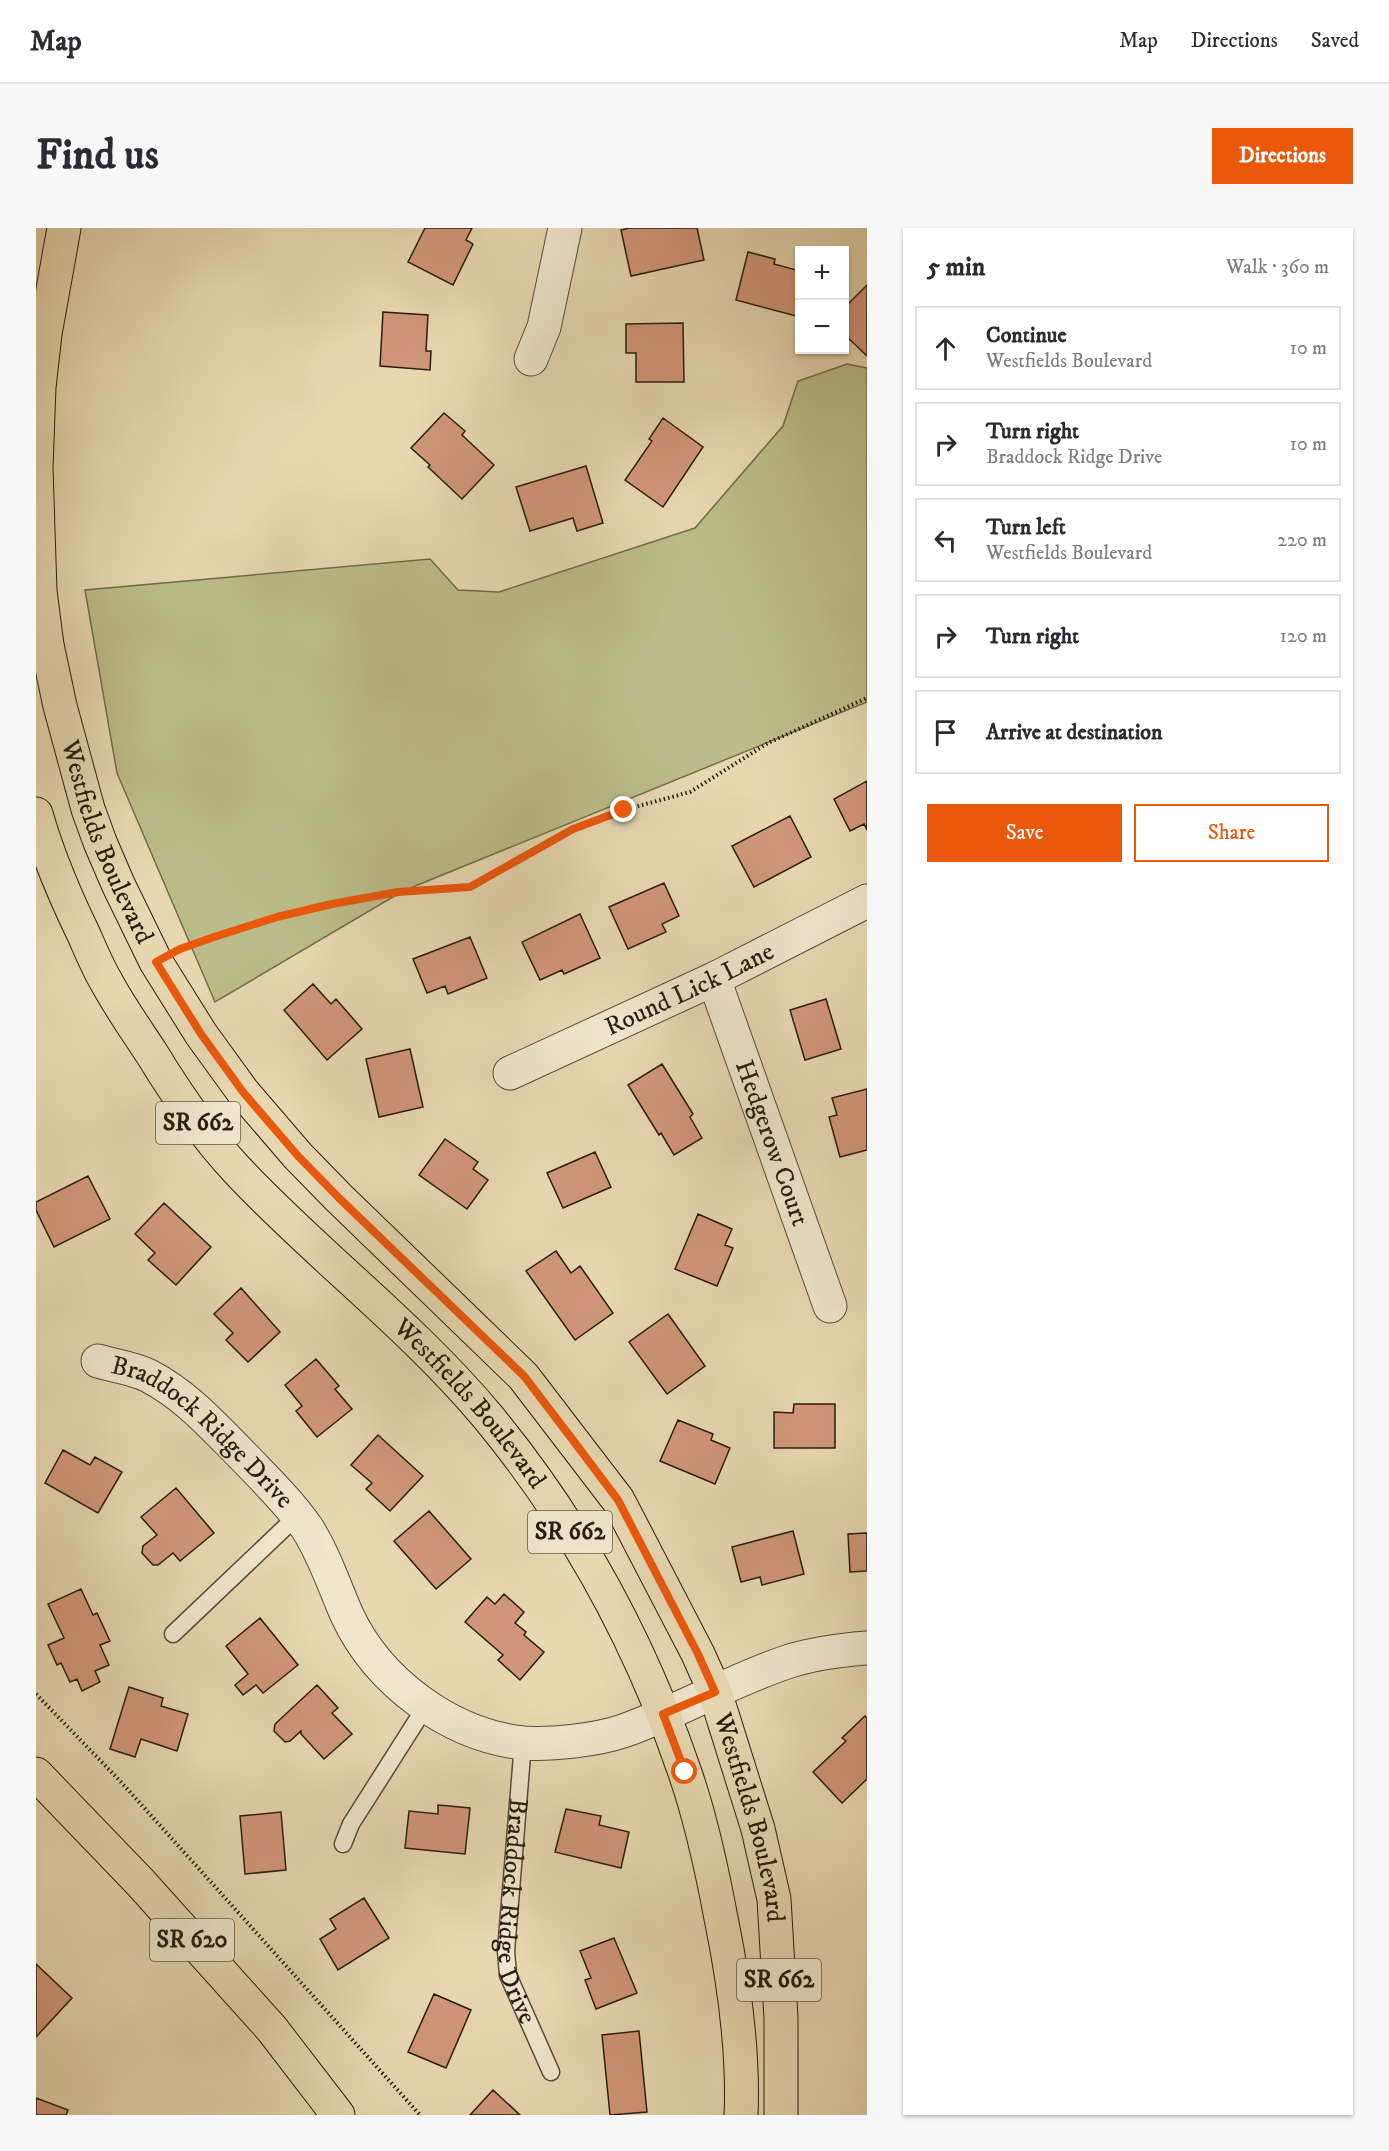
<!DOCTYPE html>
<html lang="en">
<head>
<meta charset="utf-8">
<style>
  :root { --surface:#fff; --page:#f7f7f7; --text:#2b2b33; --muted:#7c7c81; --line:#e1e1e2; --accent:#ea580c }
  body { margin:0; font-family:"IM FELL DW Pica",serif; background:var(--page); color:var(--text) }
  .controls { position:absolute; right:18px; top:18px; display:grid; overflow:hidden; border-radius:0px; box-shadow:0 2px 4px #0004 }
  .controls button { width:54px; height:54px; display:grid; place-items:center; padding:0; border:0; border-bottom:2px solid var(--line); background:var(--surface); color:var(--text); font:30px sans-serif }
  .stop { position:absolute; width:18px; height:18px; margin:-14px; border:4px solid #ea580c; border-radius:50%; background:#fff }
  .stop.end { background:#ea580c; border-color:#fff; box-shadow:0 2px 6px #0008 }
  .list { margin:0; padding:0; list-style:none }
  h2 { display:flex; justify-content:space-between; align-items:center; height:78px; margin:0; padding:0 24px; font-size:26px }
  h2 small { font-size:20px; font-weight:400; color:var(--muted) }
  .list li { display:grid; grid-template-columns:39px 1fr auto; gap:18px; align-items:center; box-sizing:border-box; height:84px; margin:0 12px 12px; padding:0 12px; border:2px solid var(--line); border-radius:0px }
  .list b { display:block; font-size:22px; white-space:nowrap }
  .list p { margin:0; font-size:20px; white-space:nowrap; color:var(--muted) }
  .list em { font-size:20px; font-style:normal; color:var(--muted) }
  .actions { display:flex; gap:12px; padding:18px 24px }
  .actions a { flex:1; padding:14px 0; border:2px solid var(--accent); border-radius:0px; text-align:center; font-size:21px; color:var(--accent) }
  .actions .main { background:var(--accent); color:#fff }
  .icon { flex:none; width:33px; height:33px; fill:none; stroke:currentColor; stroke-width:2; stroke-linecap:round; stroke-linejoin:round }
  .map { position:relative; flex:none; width:831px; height:1887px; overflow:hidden; border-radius:0px }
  header { display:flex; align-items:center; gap:36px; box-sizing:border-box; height:84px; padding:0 30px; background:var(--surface); border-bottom:2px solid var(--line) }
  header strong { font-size:28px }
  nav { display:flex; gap:33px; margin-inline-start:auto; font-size:21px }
  .intro { display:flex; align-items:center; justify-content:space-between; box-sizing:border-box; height:144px; padding:0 36px }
  h1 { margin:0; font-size:42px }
  .button { padding:15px 27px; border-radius:0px; background:var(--accent); color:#fff; font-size:21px; font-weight:700 }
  main { display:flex; gap:36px; padding:0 36px }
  aside { flex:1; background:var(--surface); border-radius:0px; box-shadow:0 2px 4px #0004 }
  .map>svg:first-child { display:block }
  .green { fill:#babd89; stroke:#726c4d; stroke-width:1.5 }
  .building { fill:#d19679; stroke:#291c11; stroke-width:1.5 }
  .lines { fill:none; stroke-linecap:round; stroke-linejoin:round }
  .service-casing { stroke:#584b39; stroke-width:19 }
  .minor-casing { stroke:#584b39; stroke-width:35 }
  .primary-casing { stroke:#291c11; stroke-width:35 }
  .path { stroke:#291c11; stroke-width:4; stroke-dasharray:1.5 3; stroke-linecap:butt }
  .service { stroke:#efe6cd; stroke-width:16 }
  .minor { stroke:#efe6cd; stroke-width:33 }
  .primary { stroke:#e7d8b2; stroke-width:33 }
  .route { stroke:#ea580c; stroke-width:8 }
  .labels { text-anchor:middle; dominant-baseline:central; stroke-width:5; stroke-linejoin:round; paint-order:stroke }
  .shield { fill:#efe6cd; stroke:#645949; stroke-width:1.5 }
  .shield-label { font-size:24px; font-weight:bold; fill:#291c11 }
  .street-label { font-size:26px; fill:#291c11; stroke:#efe6cd }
</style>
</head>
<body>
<header>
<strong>Map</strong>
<nav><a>Map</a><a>Directions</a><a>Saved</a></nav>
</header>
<div class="intro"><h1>Find us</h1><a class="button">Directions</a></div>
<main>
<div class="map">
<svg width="831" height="1887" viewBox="0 0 831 1887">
  <rect width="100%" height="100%" fill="#e7d8b2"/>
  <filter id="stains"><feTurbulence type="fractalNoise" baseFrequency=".00333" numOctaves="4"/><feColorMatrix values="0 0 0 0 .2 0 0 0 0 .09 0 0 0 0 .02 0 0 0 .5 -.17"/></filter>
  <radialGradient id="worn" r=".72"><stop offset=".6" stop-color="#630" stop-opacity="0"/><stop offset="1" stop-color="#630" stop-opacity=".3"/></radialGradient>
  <!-- green -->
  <path class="green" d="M811,136L831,140V474L367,663L179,774L81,545L49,362L394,331L422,362L463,364L659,300L747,198L762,153Z"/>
  <!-- building -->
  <path class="building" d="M389,0H436L430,12L437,16L417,57L372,34Z
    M593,0H661L668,32L595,48L585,2Z
    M712,24L739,31L738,36L764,43V89L700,72Z
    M831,57V128L808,106V80Z
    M347,84L392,87L390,123H395L394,142L344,138Z
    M647,95L648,154H600V125H590V96Z
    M408,185L429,203L426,207L458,237L426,271L392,239L394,237L375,220Z
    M627,190L667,219L627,279L589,252L616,213L613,211Z
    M550,238L567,295L541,303L537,290L494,303L480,259Z
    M831,553V602L828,596L814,603L798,571Z
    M754,588L775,629L718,659L696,618Z
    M628,655L643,688L626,696L630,704L592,721L573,679Z
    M544,686L564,730L528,746L526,742L504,752L486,714Z
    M434,709L451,750L412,766L409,758L391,765L377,731Z
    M277,756L295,776L300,771L326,801L291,832L248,782Z
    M790,771L805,821L769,832L754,782Z
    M374,821L387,879L343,889L330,831Z
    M626,836L657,886L654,889L666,910L638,927L625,905L623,907L592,857Z
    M831,861V922L804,929L793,889L801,887L796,870Z
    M409,911L442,934L437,941L452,952L431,981L383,947Z
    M559,924L575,959L527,980L511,945Z
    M52,948L74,991L18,1019L0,982V974Z
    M128,975L175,1019L140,1057L112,1032L119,1025L99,1006Z
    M662,986L696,1001L689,1017L697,1020L681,1058L639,1041Z
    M520,1023L535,1045L544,1038L577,1085L539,1112L490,1043Z
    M205,1060L244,1104L212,1134L190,1112L197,1105L178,1086Z
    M632,1086L669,1138L631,1166L593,1114Z
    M280,1131L303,1158L299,1161L316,1181L281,1209L260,1183L266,1178L249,1157Z
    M758,1176H799V1220H738V1184L757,1185Z
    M642,1192L677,1206L675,1212L694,1220L679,1256L624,1233Z
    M342,1207L387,1248L354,1283L330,1261L336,1255L315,1237Z
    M27,1222L54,1237L59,1229L86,1244L62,1285L9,1255Z
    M140,1260L178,1305L144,1333L137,1325L122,1337H117L106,1325L107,1318L121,1307L105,1289Z
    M393,1283L435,1331L400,1361L358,1313Z
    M757,1303L768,1346L726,1357L724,1349L705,1354L696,1319Z
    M831,1305V1343L814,1344L812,1306Z
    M45,1361L57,1387L61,1385L74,1413L64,1417L73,1437L59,1443L64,1454L46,1463L41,1451L34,1454L25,1435L21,1437L12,1417L28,1410L12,1376Z
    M468,1366L488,1384L479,1395L490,1404L488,1407L508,1424L484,1452L462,1432L467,1427L429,1394L451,1369L459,1376Z
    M224,1390L262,1437L227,1465L220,1457L207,1467L199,1457L212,1446L190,1418Z
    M281,1457L302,1480L296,1485L316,1506L288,1531L265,1506V1503L254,1513L249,1514L238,1503L239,1496Z
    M93,1459L127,1470L125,1478L152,1486L141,1523L105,1511L99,1529L74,1521Z
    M829,1488L831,1490V1551L806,1575L777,1544L810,1513L806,1510Z
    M402,1577L434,1580L429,1626L369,1620L373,1583L402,1586Z
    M530,1581L565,1588L563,1597L593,1604L585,1640L519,1624Z
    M245,1584L250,1642L209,1646L204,1588Z
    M328,1670L353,1710L302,1742L284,1711L300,1701L294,1691Z
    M578,1710L601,1765L560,1781L549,1752L555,1750L544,1723Z
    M0,1736L36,1770L0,1809Z
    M398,1766L435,1782L410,1840L372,1824Z
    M603,1803L611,1884L574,1887L566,1807Z
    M457,1862L484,1887H434Z
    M0,1870L32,1882L30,1887H0Z"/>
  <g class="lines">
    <!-- service casing -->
    <g class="service-casing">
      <g id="service">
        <path d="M137,1406L261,1288"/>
        <path id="s1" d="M487,1515L470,1723L472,1747L515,1844"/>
        <path d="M307,1616L315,1596L390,1478"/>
      </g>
    </g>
    <!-- minor casing -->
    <g class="minor-casing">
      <g id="minor">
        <path d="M495,131L508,99L529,0"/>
        <path id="s2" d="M678,751L794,1078"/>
        <path id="s3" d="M474,845L678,751L831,673"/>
        <path id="s4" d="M62,1133C78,1138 98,1140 113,1148C151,1168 177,1198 207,1228C229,1251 253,1274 271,1300C289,1328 298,1358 311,1387C342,1454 414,1507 487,1515C515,1517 561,1512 587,1503C642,1484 694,1453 751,1434C775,1426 805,1422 831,1420"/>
      </g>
    </g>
    <!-- primary casing -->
    <g class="primary-casing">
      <g id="primary">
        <path id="s5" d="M28,0L9,106L3,159L0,240L4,363L11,417L24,478L52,581L64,614L82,656L120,734L165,806L207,864L262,928L303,970L487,1148L582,1272L662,1426L679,1464L722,1601L738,1671L745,1790V1887"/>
        <path id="s6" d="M0,586C12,628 29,668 48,707C55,723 62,740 71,755C84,779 101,803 116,826C141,867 169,908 202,943C281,1027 378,1100 452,1189C538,1293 604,1414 648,1542C664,1587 676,1642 685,1690C698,1754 708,1821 705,1887"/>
        <path d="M0,1546L104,1654L236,1801L302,1887"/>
      </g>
    </g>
    <!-- path -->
    <path class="path" d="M147,720L241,689L296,676L362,664L434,659L537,601L588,582L654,564L732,515L831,470
      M0,1466L85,1554L384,1887"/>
    <!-- service -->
    <use href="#service" class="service"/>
    <!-- minor -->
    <use href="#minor" class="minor"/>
    <!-- primary -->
    <use href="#primary" class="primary"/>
  </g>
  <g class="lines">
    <!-- route -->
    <path class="route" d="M588,582L537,601L434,659L362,664L296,676L241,689L178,709L144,721L120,734L165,806L207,864L262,928L303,970L488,1148L533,1207L582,1272L662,1426L679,1464L627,1486L649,1544"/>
  </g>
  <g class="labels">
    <!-- shield labels -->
    <g class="shield">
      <rect x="120" y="874" width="84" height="42" rx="4.5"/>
      <rect x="492" y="1283" width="84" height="42" rx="4.5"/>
      <rect x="114" y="1691" width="84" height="42" rx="4.5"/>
      <rect x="701" y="1731" width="84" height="42" rx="4.5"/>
    </g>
    <g class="shield-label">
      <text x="162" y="895">SR 662</text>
      <text x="534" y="1304">SR 662</text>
      <text x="156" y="1712">SR 620</text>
      <text x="743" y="1752">SR 662</text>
    </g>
    <!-- street labels -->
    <g class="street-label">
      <text stroke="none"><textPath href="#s5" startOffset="626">Westfields Boulevard</textPath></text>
      <text stroke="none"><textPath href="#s3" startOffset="198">Round Lick Lane</textPath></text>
      <text stroke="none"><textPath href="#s2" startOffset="174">Hedgerow Court</textPath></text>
      <text stroke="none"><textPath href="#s6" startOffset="742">Westfields Boulevard</textPath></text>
      <text stroke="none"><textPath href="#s4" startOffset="129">Braddock Ridge Drive</textPath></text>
      <text stroke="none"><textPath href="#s5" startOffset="1814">Westfields Boulevard</textPath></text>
      <text stroke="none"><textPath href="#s1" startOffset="170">Braddock Ridge Drive</textPath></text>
    </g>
  </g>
  <rect width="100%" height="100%" filter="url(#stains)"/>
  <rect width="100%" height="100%" fill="url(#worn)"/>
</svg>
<div class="controls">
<button>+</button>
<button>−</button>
</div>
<div class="stop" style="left:649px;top:1544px"></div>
<div class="stop end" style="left:588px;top:582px"></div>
</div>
<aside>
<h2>5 min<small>Walk · 360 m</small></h2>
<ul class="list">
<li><svg class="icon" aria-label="ahead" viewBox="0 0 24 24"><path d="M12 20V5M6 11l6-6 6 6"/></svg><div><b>Continue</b><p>Westfields Boulevard</p></div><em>10 m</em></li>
<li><svg class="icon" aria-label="right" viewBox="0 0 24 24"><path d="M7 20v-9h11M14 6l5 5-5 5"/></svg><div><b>Turn right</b><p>Braddock Ridge Drive</p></div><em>10 m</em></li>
<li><svg class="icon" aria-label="left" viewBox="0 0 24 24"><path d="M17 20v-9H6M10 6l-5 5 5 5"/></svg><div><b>Turn left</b><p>Westfields Boulevard</p></div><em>220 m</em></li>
<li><svg class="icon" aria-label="right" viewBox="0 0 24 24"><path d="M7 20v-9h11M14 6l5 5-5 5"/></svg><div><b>Turn right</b></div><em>120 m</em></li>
<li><svg class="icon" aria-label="arrive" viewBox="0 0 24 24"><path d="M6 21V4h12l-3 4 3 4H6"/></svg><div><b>Arrive at destination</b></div></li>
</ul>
<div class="actions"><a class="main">Save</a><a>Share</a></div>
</aside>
</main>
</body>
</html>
